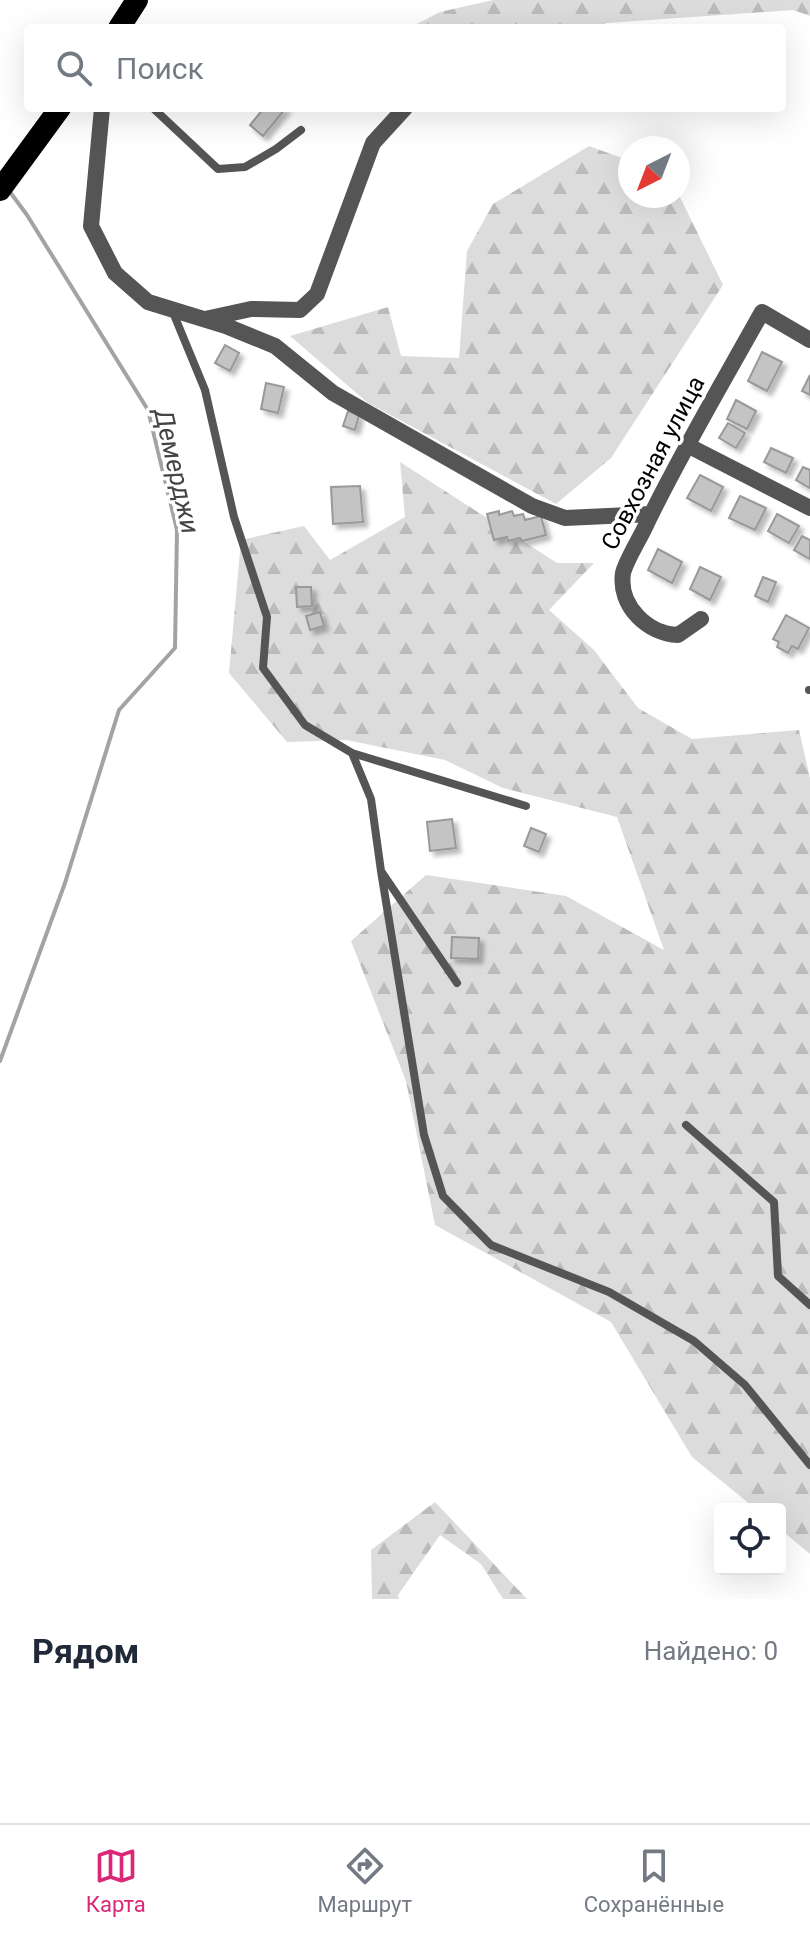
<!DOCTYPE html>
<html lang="ru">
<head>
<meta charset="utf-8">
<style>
  :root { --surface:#fff; --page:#f6f6f7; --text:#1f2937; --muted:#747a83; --line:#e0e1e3; --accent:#db2777 }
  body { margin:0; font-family:Roboto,sans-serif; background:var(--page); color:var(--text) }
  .controls { position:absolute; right:24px; bottom:24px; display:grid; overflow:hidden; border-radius:8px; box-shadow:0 8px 32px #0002 }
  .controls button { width:72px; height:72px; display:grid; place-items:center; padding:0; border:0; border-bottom:2px solid var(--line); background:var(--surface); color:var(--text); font:40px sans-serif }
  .compass { position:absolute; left:618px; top:136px; width:72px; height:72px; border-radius:50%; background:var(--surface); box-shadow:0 8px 32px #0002; rotate:222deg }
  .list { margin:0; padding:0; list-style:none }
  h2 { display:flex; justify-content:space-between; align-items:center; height:104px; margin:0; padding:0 32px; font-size:34px }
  h2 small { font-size:26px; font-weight:400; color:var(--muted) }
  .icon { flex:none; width:44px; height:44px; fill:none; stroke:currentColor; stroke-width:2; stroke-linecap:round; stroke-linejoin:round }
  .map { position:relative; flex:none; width:810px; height:1599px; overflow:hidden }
  .search { position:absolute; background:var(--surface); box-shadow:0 8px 32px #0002; left:24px; right:24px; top:24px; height:88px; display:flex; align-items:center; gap:20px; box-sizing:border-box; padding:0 28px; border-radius:8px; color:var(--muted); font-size:30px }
  .sheet { height:224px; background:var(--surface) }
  nav { display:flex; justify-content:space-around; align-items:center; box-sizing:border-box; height:112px; border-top:2px solid var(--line); background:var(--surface); font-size:22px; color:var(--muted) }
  nav a { display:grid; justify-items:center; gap:4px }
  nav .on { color:var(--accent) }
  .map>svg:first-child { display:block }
  .forest { fill:url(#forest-firs) }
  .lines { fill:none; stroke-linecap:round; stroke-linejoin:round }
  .stream { stroke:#a3a3a3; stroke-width:4 }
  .building { fill:#c4c4c4; stroke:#999; stroke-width:2; filter:url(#shadow) }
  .service { stroke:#555; stroke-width:8 }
  .minor { stroke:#555; stroke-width:16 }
  .trunk { stroke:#000; stroke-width:22 }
  .labels { text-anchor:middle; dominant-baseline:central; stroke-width:7; stroke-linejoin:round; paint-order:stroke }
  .street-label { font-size:24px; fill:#000; stroke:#fff }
  .water-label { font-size:26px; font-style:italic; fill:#444; stroke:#fff }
</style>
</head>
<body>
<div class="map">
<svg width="810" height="1599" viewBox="0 0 810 1599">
  <defs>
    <pattern id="forest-firs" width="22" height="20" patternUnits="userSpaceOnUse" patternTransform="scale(2)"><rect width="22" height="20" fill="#dcdcdc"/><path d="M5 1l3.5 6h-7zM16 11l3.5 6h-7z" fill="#bbb"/></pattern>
    <filter id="shadow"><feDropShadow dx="4.5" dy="4.5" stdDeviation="2" flood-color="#0004"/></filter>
  </defs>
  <rect width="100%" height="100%" fill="#fff"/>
  <!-- forest -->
  <path class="forest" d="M493,0H810V16L793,10L607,23L584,28H409L440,12Z
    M589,146L630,161V196H678V193L723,285L611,458L556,504L368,403L290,336L388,307L401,356L459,358L467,251L493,204Z
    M400,462L557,563H594L549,610L594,650L638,708L692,739L799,730L810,778V1554L780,1529V1509H756L692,1457L611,1322L435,1225L406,1081L351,941L426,875L566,896L664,950L617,817L503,788L445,760L346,740L287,742L229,673L241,540L304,526L330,560L405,517Z
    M435,1502L527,1599H503L481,1564L440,1535L398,1595L399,1599H372L371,1550Z"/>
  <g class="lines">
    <!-- stream -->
    <path class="stream" d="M0,1061L65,883L119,710L175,648L177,530L148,410L27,215L10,192"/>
  </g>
  <!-- building -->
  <path class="building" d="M264,108H286L263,136L250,125Z
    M225,345L239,353L230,371L215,363Z
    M762,352L782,362L767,391L748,381Z
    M810,375V395L802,391Z
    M266,383L284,387L278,413L261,409Z
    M736,400L756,411L747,429L727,419Z
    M348,411L359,415L355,430L343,426Z
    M728,423L745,433L736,448L719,438Z
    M771,448L793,458L786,473L764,462Z
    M803,467L810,470V488L796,480Z
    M700,475L723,487L711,511L687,498Z
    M360,486L363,522L333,524L331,487Z
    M740,496L766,508L755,530L729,518Z
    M499,511V515L512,511L514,516L523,514L525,520L541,516L546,535L522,541L520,538L508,541L507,537L494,540L487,514Z
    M777,514L799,526L789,543L768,531Z
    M802,536L810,540V559L794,550Z
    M658,549L682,562L672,583L648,570Z
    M700,567L721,577L710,600L690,589Z
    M763,577L776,582L768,602L755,596Z
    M296,587H311L312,606L297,607Z
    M320,612L324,626L310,630L306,616Z
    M786,615L809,628L798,649L792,646L788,653L777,647L779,642L773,639Z
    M452,819L456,848L430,851L427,822Z
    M531,828L546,834L539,852L524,846Z
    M452,937L479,938L478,959L451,958Z"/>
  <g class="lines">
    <!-- service -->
    <path class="service" d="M153,108L218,169L245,167L276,149L301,130
      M172,310L205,390L234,517L267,617L263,668L305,725L352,753L526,806
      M809,690H810
      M352,753L371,799L381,871L457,983
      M381,871L424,1135L443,1196L491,1245L609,1292L694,1341L745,1385L810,1465
      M686,1125L774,1202L778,1276L810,1305"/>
    <!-- minor -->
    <path class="minor" d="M102,108L91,226L115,273L148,302L226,326L275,346L333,393L532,506L565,518L651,514
      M205,319L251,309L300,310L317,294L373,143L405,108
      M687,445L810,508
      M701,619L678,635C648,634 618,606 623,573C626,560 641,537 647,523C682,451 723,382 762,312L810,340"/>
    <!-- trunk -->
    <path class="trunk" d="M119,28L137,0
      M0,190L60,108"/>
  </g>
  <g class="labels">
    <!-- street labels -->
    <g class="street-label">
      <text transform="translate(653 463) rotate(-62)">Совхозная улица</text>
    </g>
    <!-- water labels -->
    <g class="water-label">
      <text transform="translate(177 471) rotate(77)">Демерджи</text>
    </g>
  </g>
</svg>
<div class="controls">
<button><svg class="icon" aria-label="locate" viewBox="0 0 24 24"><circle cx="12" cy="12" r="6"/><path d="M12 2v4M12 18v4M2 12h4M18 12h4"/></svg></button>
</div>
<svg class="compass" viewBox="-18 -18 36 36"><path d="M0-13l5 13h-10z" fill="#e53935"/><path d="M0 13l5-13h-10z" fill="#747a83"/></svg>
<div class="search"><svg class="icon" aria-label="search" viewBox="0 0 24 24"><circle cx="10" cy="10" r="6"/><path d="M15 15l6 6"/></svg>Поиск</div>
</div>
<section class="sheet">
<h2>Рядом<small>Найдено: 0</small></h2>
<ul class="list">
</ul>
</section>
<nav>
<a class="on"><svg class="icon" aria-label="map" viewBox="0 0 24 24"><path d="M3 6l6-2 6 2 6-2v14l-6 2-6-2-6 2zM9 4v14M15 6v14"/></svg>Карта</a>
<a><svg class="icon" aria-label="directions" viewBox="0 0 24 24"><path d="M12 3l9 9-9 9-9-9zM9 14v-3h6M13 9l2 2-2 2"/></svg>Маршрут</a>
<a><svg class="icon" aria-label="saved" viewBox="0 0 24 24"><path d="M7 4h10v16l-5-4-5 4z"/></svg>Сохранённые</a>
</nav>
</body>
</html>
